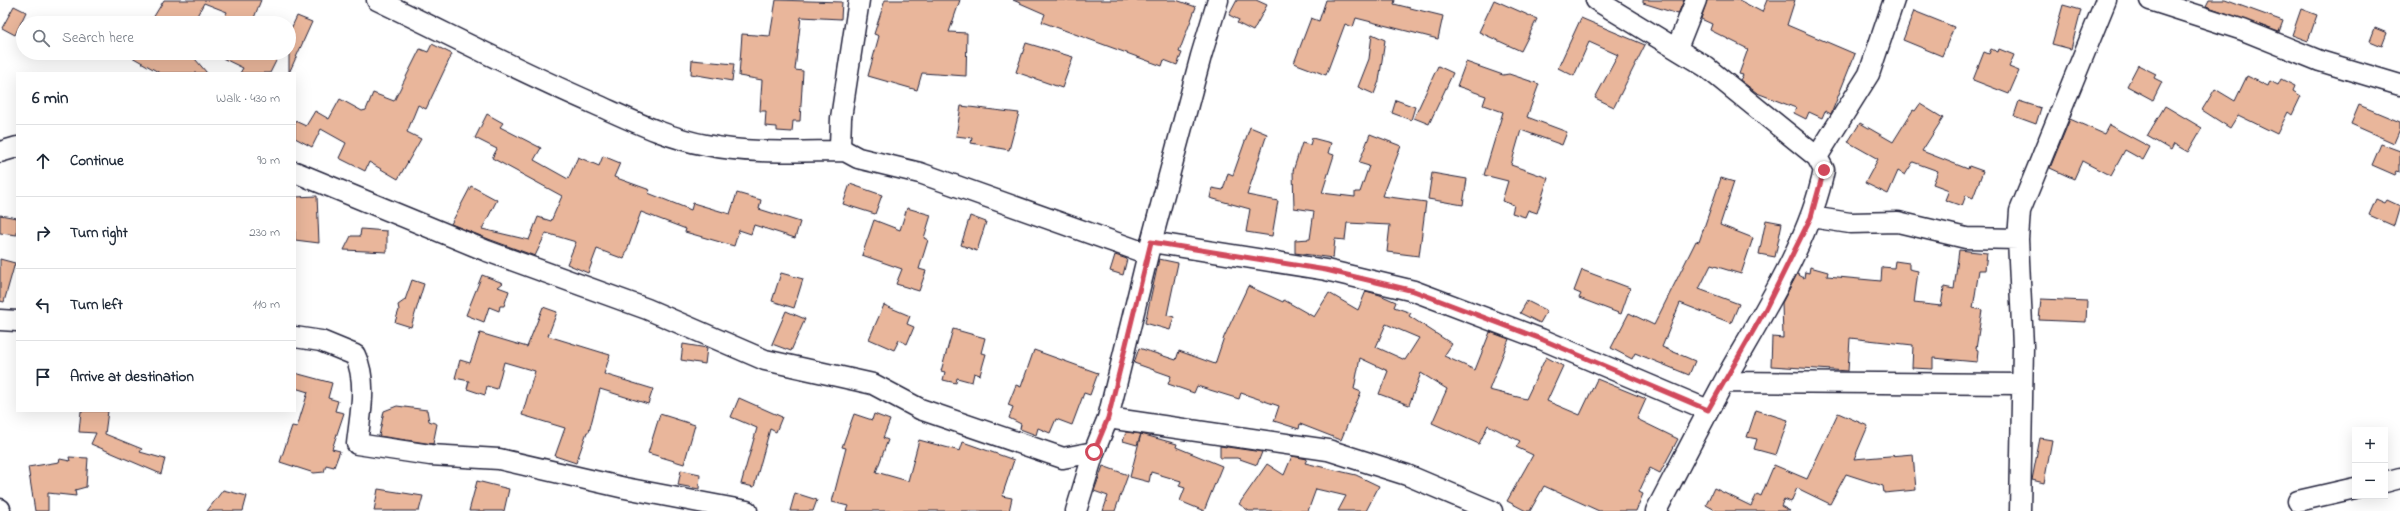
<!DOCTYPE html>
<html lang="en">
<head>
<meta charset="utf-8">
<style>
  :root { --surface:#fff; --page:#f2f2f3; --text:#1f2937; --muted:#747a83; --line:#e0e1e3 }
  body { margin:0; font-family:"Indie Flower",sans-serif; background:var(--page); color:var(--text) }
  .controls { position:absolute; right:12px; bottom:12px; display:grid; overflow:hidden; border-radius:0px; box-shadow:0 4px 16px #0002 }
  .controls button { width:36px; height:36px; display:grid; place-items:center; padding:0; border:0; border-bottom:1px solid var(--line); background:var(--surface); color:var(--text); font:20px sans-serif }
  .stop { position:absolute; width:12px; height:12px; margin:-9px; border:3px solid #d1495b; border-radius:50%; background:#fff }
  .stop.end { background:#d1495b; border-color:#fff; box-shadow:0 1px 4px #0008 }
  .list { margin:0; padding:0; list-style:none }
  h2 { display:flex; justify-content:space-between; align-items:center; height:52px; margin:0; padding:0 16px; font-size:17px }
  h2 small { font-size:13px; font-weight:400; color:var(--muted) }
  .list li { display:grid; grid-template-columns:26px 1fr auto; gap:12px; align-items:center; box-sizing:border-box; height:72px; padding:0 16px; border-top:1px solid var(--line) }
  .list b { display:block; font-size:15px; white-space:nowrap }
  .list em { font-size:13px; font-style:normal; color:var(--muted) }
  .icon { flex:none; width:22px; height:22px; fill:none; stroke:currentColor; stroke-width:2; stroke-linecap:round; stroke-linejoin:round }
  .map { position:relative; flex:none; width:2400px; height:511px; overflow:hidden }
  .search { position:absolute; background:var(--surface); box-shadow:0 4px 16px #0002; left:16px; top:16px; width:280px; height:44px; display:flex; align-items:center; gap:10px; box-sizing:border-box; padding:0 14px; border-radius:22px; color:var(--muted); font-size:15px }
  .panel { position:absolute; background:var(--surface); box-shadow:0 4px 16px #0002; left:16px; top:72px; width:280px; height:340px; border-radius:0px }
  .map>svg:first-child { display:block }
  .building { fill:#e9b69b; stroke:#22223b; fill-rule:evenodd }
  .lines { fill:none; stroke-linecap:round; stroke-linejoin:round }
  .street-casing { stroke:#22223b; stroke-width:23 }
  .street { stroke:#fff; stroke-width:20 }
  .route { stroke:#d1495b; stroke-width:5 }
</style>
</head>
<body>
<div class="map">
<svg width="2400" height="511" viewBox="0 0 2400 511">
  <rect width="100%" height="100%" fill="#fff"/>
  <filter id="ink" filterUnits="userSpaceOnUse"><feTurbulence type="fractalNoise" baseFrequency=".025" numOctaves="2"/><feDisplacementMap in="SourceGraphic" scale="8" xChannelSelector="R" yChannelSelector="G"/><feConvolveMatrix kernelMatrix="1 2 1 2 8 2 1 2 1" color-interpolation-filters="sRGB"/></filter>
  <g filter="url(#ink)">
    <!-- building -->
    <path class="building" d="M164,0H261L252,23H222L227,12L204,3L193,23H150Z
      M776,0L842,2L841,19L801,17L795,70L803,71L800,121H793L792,132L777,131V127L765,126L766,111H760L762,80L739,76L742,34L770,36Z
      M885,0H960L949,32L967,33L966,76L922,73L917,90L868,76L879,36L874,34Z
      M1013,0H1176L1196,7L1179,52L1182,53L1177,65L1164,60L1162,66L1042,22L1045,14Z
      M1237,0H1256L1267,5L1253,31L1237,23L1239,20L1229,15Z
      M1326,0H1395L1394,4L1443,16L1438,39L1356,18L1353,27L1345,24L1326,75L1294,63L1311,18L1319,21Z
      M1494,0L1537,19L1521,51L1479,32Z
      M1643,0H1684L1678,14L1643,3Z
      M1707,0H1739L1762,12L1767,0H1795L1787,25L1855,54L1831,114L1825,111L1822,118L1809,112L1806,119L1794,113L1796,108L1757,93L1740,80L1743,75L1739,74L1748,49L1710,30L1712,24L1701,19Z
      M2209,0H2225L2283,21L2279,32L2206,6Z
      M2063,5L2081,10L2071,49L2052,44Z
      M14,6L26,12L15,35L2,28Z
      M2301,9L2317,15L2308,41L2292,35Z
      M1914,11L1954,27L1942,56L1903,40Z
      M297,16L312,22L289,73V33Z
      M1581,18L1645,45L1614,107L1595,98L1618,55L1589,42L1574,76L1558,68Z
      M2375,28L2387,33L2382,46L2370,41Z
      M1372,34L1385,40L1379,81L1374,94L1358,87L1369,59Z
      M1026,43L1073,57L1062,88L1016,72Z
      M432,44L452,54L426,109L418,105L407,132L421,139L398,179L369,162L365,171L339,158L346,143L321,129L312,147L295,138V121L306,126L315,111L329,119L340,99L362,111L366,110L373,93L394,101L420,49L428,52Z
      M1991,49L1998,52L1999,49L2014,55L2009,67L2019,71L2009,94L1973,80L1984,52L1989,54Z
      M125,53H190L207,73H160Z
      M212,53H280L270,73H240L243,68Z
      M692,60L734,64L732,81L691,74Z
      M1466,62L1503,75L1509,74L1539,84L1527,117L1567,132L1562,145L1521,130L1511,165L1548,178L1537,213L1528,210L1525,217L1512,213L1514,205L1502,201L1508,181L1484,175L1503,112L1483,105L1486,96L1457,86Z
      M2138,65L2156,74L2154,78L2162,82L2153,100L2127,86Z
      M1438,66L1453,73L1429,124L1414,118Z
      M2247,76L2268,86L2270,81L2278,85L2281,79L2295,86L2293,91L2301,96L2292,115L2288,112L2277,134L2238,115L2230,128L2202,110L2215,89L2235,101Z
      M1396,100L1415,107L1411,120L1392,113Z
      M2019,101L2041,108L2036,124L2014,116Z
      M1920,104L1943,118L1922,151L1968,169L1969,166L1983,171L1973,198L1966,195L1962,206L1945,200L1949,190L1933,184L1938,171L1913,162L1905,175L1898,171L1888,194L1865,183L1878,159L1848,142L1860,123L1893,142L1913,110L1915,111Z
      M2359,105L2400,122V129L2394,143L2351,124Z
      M961,106L1019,113L1009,150L971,143L972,138L956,136Z
      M2165,106L2202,128L2188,152L2174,144L2171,150L2147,136Z
      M487,114L503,123L500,127L541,148L534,160L568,179L578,157L599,166L603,156L620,163L614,177L650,190L648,193L691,210L693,203L730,214L737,193L761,200L759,209L800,222L795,238L754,225L751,234L739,230L734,246L685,232L686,229L641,212L624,259L597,249L588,273L567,264L576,242L546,233L535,256L491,240L451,224L471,186L497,200L482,229L529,240L538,217L551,221L562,196L492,158L497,149L475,138Z
      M2070,119L2104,134L2109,125L2150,147L2143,160L2125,150L2111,176L2082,161L2074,179L2050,168Z
      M1250,127L1267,134L1247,195L1278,201L1272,236L1246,232L1250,209L1210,198L1212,188L1223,190L1228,173L1233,175Z
      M1370,134L1401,146L1382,196L1426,202L1419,256L1387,252L1390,225L1347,223L1345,240L1335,239L1333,258L1295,253V240L1310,239L1314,211L1294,208L1293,171L1302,143L1310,145L1312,138L1331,143L1328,153L1334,155L1322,193L1355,197V192H1360L1369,166L1359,163Z
      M2381,144L2400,151V172L2397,171L2395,175L2372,165Z
      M1432,173L1467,179L1463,205L1428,199Z
      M1721,178L1734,182L1720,225L1753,238L1741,274L1711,265L1699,289L1739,304L1731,323L1680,303L1662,347L1695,361L1689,375L1635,353L1632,359L1611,348L1629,313L1654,325L1696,241L1699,242Z
      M850,184L882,195L875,214L843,204Z
      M317,196L319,243L295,240V197Z
      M2376,199L2385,203L2387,200L2400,206L2394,226L2369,215Z
      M907,208L931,215L924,238L928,240L919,269L926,271L919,291L896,284L902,269L862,255L874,220L900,230Z
      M0,215L17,218V235L0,233Z
      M970,216L986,222L977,251L961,245Z
      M1766,220L1782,223L1775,257L1759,254Z
      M361,229L387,231V252L344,250L351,236H360Z
      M1959,250L1987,253L1985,270H1979L1973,308L1982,310L1976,349L1978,350L1977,362L1933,358V369L1912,368L1913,345L1850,338L1848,371L1771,366L1772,337L1783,338L1782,303L1797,274L1804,278L1805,272L1809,273L1810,267L1828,272L1827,276L1881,281L1882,267L1894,268L1895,261L1909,263V269L1918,271L1914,303L1941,306L1944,287L1954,289Z
      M1115,255L1127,259L1123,275L1110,271Z
      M0,259L15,263L4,302L0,301Z
      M1159,259L1178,263L1167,315L1174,317L1170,330L1145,323Z
      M1582,270L1630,288L1621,314L1579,298L1581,294L1574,291Z
      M781,273L803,279L794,308L772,301Z
      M482,275L503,283L498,287L509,291L504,306H500L499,311L489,307L484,322L466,315Z
      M412,280L424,284L411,327L395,322L399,310L398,305L405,300Z
      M1248,286L1283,302L1284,300L1314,317L1329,293L1358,310L1366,291L1380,295L1396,302L1394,307L1411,313L1409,316L1452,344L1444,356L1475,370L1490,332L1509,339L1489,390L1526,399L1546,357L1563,366L1547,401L1580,415L1597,379L1646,399L1637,419L1678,439L1660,473L1650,468L1639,492L1643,494L1636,511H1599L1544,486L1530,511H1526L1507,501L1533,455L1516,447L1520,441L1488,425L1479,444L1432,423L1447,389L1421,373L1409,405L1379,394L1388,371L1360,358L1354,389L1361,392L1341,440L1300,424L1299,429L1274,421L1279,406L1241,393L1239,399L1197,386L1194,393L1168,384L1171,376L1134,363L1139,348L1176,360L1179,351L1215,364L1224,337ZM1386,324L1419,338L1405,360L1376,347Z
      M2041,299L2087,301L2086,322L2039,320Z
      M1527,301L1547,311L1540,323L1520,313Z
      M884,305L910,316L907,324L914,327L907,344L899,340L894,350L869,339Z
      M543,307L557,312L548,336L610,355L604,374L653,389L648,404L600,389L589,432H587L576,463L555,456L565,428L522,415L535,371L504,362L497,389L487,386L485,395L467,389L469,381L455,378L460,360L470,363L480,333L527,347Z
      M786,311L805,319L791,351L772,344Z
      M953,329L985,338L981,353L986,354L980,375L974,373L972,382L957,378L956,383L943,380L945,372L941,371Z
      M683,344L707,348L705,364L681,360Z
      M1034,350L1098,373L1090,395L1084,393L1072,425L1056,419L1050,433L1038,428L1036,435L1020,429L1021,424L1009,418L1013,407L1008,405L1016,385L1021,387Z
      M295,373L332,383L328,398L338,401L335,411L344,413L332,449L340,451L334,467L326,465L324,472L314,473L280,462L292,426L297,427L308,392L295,388Z
      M739,398L782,417L776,432L770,429L754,487L741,484L757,428L731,417Z
      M397,406L427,410L429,421L437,424L433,444L379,436L384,411Z
      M1756,410L1788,420L1776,455L1754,449L1757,439L1747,437Z
      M81,411H108L105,434L142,449L140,452L165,459L161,474L91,444L96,433L79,432Z
      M1838,413L1868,426L1854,459L1913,454L1916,490L1884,493L1883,486L1846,474L1830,504L1797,488L1791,502L1784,499L1781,506L1790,511H1717L1706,505L1714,488L1751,506L1757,494L1761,496L1774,465L1807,479Z
      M660,414L695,425L684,464L648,453Z
      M854,414L872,420L874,414L890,420L883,438L888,440L876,472L908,481L919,440L960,451L963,442L1014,460L1002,496L1012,498L1009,511H846L848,506L832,502L846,448L842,447Z
      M1126,432L1141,434L1137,445L1123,441Z
      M1141,434L1177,444L1176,447L1222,466L1204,511L1180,501L1185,488L1179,486L1181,481L1151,472L1149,482L1130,477Z
      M2040,438L2052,440L2044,483L2032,480Z
      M1220,446L1262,452L1257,465L1237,458H1220Z
      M1292,456L1307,459L1305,463L1356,475L1379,486L1366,511H1338L1346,496L1316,489L1308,511H1249L1239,504L1267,464L1284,475Z
      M69,457L88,458L86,487L75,490L76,496L48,493V511H35L28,467L59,462L60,459L70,461Z
      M1103,466L1128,475L1115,511H1103L1108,496L1094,491Z
      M681,470L700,474L699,489L678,485Z
      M477,481L509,489L504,511H469Z
      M378,489L423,496L419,511H374Z
      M223,490L247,496L243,511H207Z
      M795,493L817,500L813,511H790Z"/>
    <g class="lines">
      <!-- street casing -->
      <g class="street-casing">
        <path id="street" d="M377,0C450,35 521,72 595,104C631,120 667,138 706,145C749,154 800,151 845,151
          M859,0L841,118L840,146L845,151L858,158L920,173L1148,254
          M1596,0L1706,67L1817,157L1824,170C1811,237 1765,310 1731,369C1705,416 1681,463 1656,511
          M2150,0L2243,30L2320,61L2400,85
          M1677,48L1696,0
          M0,152L17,147
          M1817,157L1869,74L1894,0
          M295,172L487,251L647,309L765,360L873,384L920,409L1063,458L1094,452
          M1811,217L1850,223L1898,222L1966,238L2018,239
          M1151,242L1326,270L1414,291L1541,339L1708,410
          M0,320L17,321
          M295,337L321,341L355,355C368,382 360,415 357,444L430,455L499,459L625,488L747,511
          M1724,382L2022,384
          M1108,418L1328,450L1407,475L1492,511
          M2385,482L2400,478
          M2298,501L2355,488
          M0,509V511
          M1076,511L1094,452L1108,418L1148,254L1201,56L1218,0
          M2020,511L2023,346L2018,239L2020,211L2106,0"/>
      </g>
      <!-- street -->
      <use href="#street" class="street"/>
    </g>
  </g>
  <g class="lines" filter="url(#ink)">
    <!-- route -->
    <path class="route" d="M1094,452L1108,418L1151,242L1326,270L1414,291L1541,339L1708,410L1764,312L1811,217L1824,170"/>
  </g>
</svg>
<div class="controls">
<button>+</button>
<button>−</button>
</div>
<div class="stop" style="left:1094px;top:452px"></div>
<div class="stop end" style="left:1824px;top:170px"></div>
<div class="search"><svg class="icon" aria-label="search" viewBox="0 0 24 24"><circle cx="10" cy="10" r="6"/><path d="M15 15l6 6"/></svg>Search here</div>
<section class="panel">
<h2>6 min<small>Walk · 430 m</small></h2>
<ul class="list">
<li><svg class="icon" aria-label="ahead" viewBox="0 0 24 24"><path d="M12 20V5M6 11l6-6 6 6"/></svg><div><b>Continue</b></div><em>90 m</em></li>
<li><svg class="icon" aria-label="right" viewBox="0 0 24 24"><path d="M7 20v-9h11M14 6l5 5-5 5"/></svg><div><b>Turn right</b></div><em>230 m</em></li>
<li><svg class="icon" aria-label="left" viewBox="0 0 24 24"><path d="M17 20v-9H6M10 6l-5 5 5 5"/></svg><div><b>Turn left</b></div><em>110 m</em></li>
<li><svg class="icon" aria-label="arrive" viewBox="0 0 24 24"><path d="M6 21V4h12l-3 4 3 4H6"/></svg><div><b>Arrive at destination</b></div></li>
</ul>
</section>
</div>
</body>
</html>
